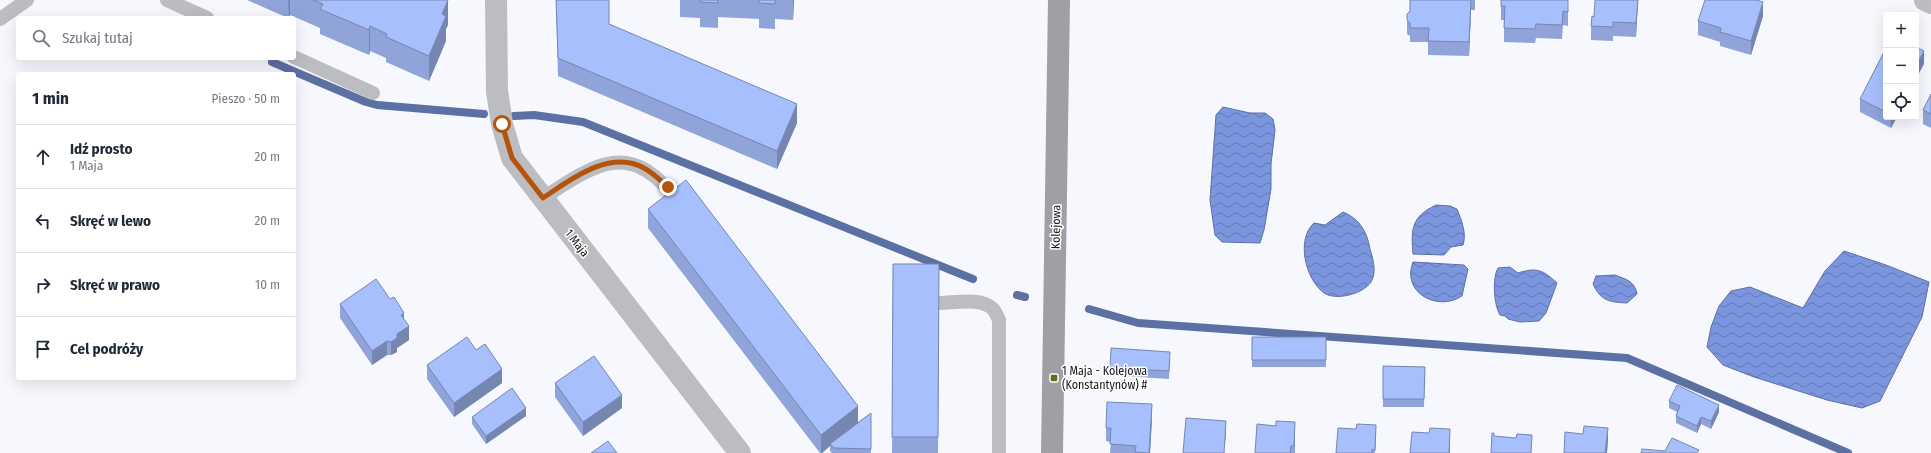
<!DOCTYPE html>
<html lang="pl">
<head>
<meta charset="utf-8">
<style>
  :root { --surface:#fff; --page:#f6f6f7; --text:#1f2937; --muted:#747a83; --line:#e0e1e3 }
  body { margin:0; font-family:"Fira Sans Condensed",sans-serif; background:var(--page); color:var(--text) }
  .controls { position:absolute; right:12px; top:12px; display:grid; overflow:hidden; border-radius:4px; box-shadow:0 4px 16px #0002 }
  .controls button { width:36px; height:36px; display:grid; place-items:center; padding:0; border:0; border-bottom:1px solid var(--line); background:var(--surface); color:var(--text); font:20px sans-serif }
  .stop { position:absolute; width:12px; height:12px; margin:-9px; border:3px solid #b45309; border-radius:50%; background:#fff }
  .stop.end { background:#b45309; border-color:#fff; box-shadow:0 1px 4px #0008 }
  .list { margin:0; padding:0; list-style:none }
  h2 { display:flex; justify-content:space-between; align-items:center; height:52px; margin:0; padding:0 16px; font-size:17px }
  h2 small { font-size:13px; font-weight:400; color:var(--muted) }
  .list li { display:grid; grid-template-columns:26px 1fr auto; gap:12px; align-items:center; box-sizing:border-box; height:64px; padding:0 16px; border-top:1px solid var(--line) }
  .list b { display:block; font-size:15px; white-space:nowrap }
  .list p { margin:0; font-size:13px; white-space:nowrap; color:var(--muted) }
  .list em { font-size:13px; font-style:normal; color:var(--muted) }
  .icon { flex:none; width:22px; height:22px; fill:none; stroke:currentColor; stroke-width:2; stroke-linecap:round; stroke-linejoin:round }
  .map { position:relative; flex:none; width:1931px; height:453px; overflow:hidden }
  .search { position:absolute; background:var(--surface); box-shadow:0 4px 16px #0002; left:16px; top:16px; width:280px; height:44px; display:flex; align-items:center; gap:10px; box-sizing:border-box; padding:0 14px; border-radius:4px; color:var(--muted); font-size:15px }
  .panel { position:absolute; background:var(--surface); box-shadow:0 4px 16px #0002; left:16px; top:72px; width:280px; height:308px; border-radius:4px }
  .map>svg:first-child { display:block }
  .water { fill:url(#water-waves); stroke:#5d70a4 }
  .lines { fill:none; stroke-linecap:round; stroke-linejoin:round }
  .stream { stroke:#5d70a4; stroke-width:8 }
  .lane { stroke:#bcbdc0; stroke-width:14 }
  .street { stroke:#bcbdc0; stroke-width:22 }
  .secondary { stroke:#9fa0a4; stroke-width:22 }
  .wall { fill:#90a4d9 }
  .shaded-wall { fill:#7586b0 }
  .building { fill:#a7bffc; stroke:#7586b0 }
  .route { stroke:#b45309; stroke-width:5 }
  .poi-dot { fill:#616e18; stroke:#fff; stroke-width:1.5 }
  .labels { text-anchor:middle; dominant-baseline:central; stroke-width:3; stroke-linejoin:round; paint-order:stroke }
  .street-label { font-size:12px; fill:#17181a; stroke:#fff }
  .poi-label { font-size:12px; fill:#17181a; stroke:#fff; text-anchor:start }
</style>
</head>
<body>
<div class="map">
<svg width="1931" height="453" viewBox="0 0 1931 453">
  <defs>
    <pattern id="water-waves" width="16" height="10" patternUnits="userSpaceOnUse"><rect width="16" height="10" fill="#7b96df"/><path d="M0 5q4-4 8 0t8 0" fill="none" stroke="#6479b4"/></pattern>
  </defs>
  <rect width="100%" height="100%" fill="#f6f8fe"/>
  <!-- water -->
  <path class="water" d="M1223,107L1250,113H1265L1273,119L1275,130L1271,164V189L1264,230L1260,243L1222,242L1215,235L1210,200L1216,115Z
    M1436,205L1450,206L1457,209C1461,219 1467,233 1463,245L1451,247L1444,255L1413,254C1411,229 1411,217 1436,205Z
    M1343,212C1360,219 1367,232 1370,249C1373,259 1377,272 1371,282C1363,294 1336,301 1324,293C1305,279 1296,239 1314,223L1325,225Z
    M1844,251L1886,265L1929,282L1922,317L1880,401L1862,408L1827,400L1754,377L1723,365L1707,347L1711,327L1719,306L1731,291L1750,287L1803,308L1825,271Z
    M1413,262L1464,265L1468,269L1462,296C1438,312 1401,293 1413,262Z
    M1510,267L1518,273C1537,267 1543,270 1557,283L1546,313L1539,321L1520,322L1508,319L1505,316L1500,315C1494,306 1492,278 1498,268Z
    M1615,275C1625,279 1635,281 1637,294L1627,303C1609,302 1601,301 1593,284L1596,276Z"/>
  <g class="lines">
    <!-- stream -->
    <path class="stream" d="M272,62L366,102L377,105L484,114
      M514,116L534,115L583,122L973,279
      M1017,295L1025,297
      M1089,309L1138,323L1627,358L1848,453"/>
    <!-- lane -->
    <path class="lane" d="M167,0L207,18
      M0,19L27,0
      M294,57L373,93
      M543,198C599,161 632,139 680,204
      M939,303C955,303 981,297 993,309C996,312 997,316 999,320V453"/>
    <!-- street -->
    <path class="street" d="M496,0L497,91L502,124L512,158L740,453
      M1925,0L1931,3"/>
    <!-- secondary -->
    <path class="secondary" d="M1052,453L1059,0"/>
  </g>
  <!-- wall -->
  <path class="wall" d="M247,0H448V25L446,29V41L429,81L386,62V58L370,51L369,55L320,34V28L290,15L288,18Z
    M556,0H609V24L797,123L777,169L558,76Z
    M680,0H794L793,20L775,19V29L759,28V19L718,17V28L700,27V18L680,17Z
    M1410,0H1475V10H1471L1469,56L1428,55V42H1410V36L1407,34V14L1410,11Z
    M1501,0L1568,10V26L1563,25L1562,39L1536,38L1535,43L1504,42V20H1501Z
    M1638,0L1636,37L1613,36V41L1591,40V26L1594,17Z
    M1763,16L1751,55L1720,46V42L1698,35V21Z
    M1886,48V117H1897L1891,128L1860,112V99Z
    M1931,94V128L1923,124V110Z
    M648,209L858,422L871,413V453H832L830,451V446L822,453H820L648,228Z
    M893,264H939L938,453H892Z
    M340,304L404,319L409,340L397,348V352L391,355H387L372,365L340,318Z
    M1252,337H1326V367H1252Z
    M476,350L502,383L454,417L427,379V365Z
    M1170,359L1169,379L1110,375V368Z
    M1383,366L1425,367L1424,407H1383Z
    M555,383L622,408L583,436L555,397Z
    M1669,401L1719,412L1711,429L1701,424L1697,433L1676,423V416L1677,412L1669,408Z
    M526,416L486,444L472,424V417Z
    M1152,418L1150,453H1110L1111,442L1106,441V428Z
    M1295,436V453H1255Z
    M1376,439L1375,453H1336Z"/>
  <!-- shaded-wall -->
  <path class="shaded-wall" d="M288,0H290V15L289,18Z
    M448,0V25L446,29V41L429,81V56L442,14Z
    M793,0H794L793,20Z
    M1471,0V10L1469,56V42Z
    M1638,0L1636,37V23Z
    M1763,2V16L1751,55V41Z
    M370,26V51L369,55V30Z
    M1924,51V64L1916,79V66Z
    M797,104V123L777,169V151Z
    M1891,117H1897L1891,128Z
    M404,313V326L401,315Z
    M409,326V340L397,348V352L391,355V342L397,334Z
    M387,341V355L372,365V351Z
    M502,369V383L454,417V403Z
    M622,395V408L583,436V422Z
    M1152,404V418L1150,453H1149Z
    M1719,405V412L1711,429V421Z
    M858,406V425L830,444V446L822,453H821V435Z
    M526,408V416L486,444V436Z
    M1701,417V424L1697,433V426Z
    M1226,421V434L1224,453Z
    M1295,422V436L1294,453V446Z
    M1376,425V439L1375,453Z
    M1608,428V442L1607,453H1605Z
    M1450,429V453H1449Z"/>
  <!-- building -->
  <path class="building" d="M313,0H448L442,14L446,16L429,56L386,37L387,34L370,26L369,30L320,9L323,4Z
    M556,0H609V24L797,104L777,151L558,58Z
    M700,0H718V3L700,2Z
    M759,0H775V4L759,3Z
    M1410,0H1471L1469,42L1428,41L1429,28H1410V23L1407,20V14L1410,11Z
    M1501,0H1568V12L1563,11L1562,25L1536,24L1535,29L1504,28L1505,6H1501Z
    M1595,0H1638L1636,23L1613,22V27L1591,26L1592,16L1594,17Z
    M1705,0H1757L1763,2L1751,41L1720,32L1721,28L1698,21Z
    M1916,47L1924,51L1916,66Z
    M1886,48V112L1860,99Z
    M1931,94V114L1923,110Z
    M686,180L858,406L821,435L648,209Z
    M893,264H939L938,437H892Z
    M376,279L390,299L394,297L404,313L401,315L409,326L397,334V338L391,342L387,341L372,351L340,304Z
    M467,337L476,350L485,344L502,369L454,403L427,365Z
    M1252,337H1326V360H1252Z
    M1111,348L1170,352L1169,371L1110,368Z
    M594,356L622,395L583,422L555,383Z
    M1383,366L1425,367L1424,399H1383Z
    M1677,385L1719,405L1711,421L1701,417L1697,426L1676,416L1680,406L1669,401Z
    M512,388L526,408L486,436L472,417Z
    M1107,402L1152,404L1149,453L1135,452L1136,446L1110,444L1111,428H1106Z
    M871,413V449L834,448L830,444Z
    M1186,418L1226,421L1224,453H1183Z
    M1276,421L1295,422L1294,446H1291L1290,453H1255L1257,424L1276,426Z
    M1357,424L1376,425L1375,450L1372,449V453H1336L1338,428L1356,429Z
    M1584,426L1608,428L1605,453H1564L1565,432L1583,434Z
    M1430,428L1450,429L1449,453H1410L1412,432L1429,433Z
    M1492,433H1494V436L1516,438L1517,434L1532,435L1531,453H1491Z
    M1672,438L1699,450L1697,453H1641L1642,449L1665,451Z
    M608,441L617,453H591Z"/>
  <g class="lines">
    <!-- route -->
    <path class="route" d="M502,124L512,158L543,198C570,180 609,149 644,168C653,173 660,180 668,187"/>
  </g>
  <!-- markers -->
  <rect class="poi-dot" x="1050" y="374" width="8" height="8" rx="2"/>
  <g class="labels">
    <!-- street labels -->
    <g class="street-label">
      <text transform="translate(1056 227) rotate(-89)">Kolejowa</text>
      <text transform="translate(577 243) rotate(52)">1 Maja</text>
    </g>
    <!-- poi labels -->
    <g class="poi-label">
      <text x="1062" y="371">1 Maja - Kolejowa<tspan x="1062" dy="14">(Konstantynów) #</tspan></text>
    </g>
  </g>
</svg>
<div class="controls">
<button>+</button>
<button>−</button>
<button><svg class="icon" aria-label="locate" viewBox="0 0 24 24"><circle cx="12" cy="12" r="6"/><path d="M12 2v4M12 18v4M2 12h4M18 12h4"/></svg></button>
</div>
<div class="stop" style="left:502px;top:124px"></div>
<div class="stop end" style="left:668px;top:187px"></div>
<div class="search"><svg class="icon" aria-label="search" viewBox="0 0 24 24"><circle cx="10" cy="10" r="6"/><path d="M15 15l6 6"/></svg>Szukaj tutaj</div>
<section class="panel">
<h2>1 min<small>Pieszo · 50 m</small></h2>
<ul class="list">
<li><svg class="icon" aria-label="ahead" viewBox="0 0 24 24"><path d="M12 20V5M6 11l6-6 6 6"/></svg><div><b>Idź prosto</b><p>1 Maja</p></div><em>20 m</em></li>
<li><svg class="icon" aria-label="left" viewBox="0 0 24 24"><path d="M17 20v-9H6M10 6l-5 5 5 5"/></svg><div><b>Skręć w lewo</b></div><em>20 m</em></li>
<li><svg class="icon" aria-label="right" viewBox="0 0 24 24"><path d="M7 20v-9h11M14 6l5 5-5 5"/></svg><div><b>Skręć w prawo</b></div><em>10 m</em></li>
<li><svg class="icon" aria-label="arrive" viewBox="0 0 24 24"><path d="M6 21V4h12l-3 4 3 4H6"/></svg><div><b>Cel podróży</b></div></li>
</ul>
</section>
</div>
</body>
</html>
